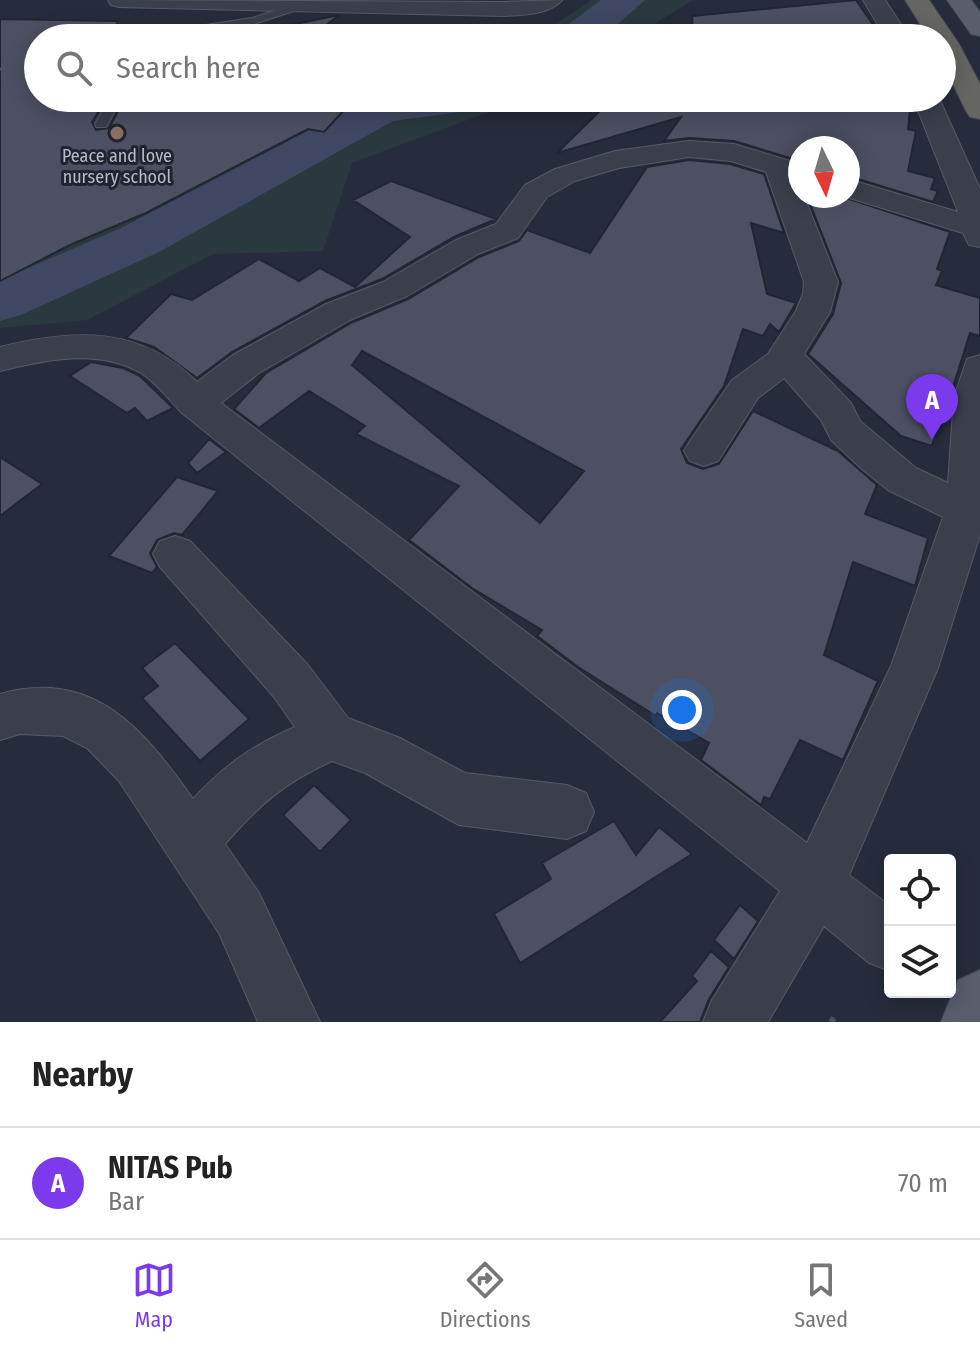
<!DOCTYPE html>
<html lang="en">
<head>
<meta charset="utf-8">
<style>
  :root { --surface:#fff; --page:#f2f2f2; --text:#222; --muted:#767676; --line:#e0e0e0; --accent:#7c3aed }
  body { margin:0; font-family:"Fira Sans Condensed",sans-serif; background:var(--page); color:var(--text) }
  .controls { position:absolute; right:24px; bottom:24px; display:grid; overflow:hidden; border-radius:8px; box-shadow:0 4px 20px #0003 }
  .controls button { width:72px; height:72px; display:grid; place-items:center; padding:0; border:0; border-bottom:2px solid var(--line); background:var(--surface); color:var(--text); font:40px sans-serif }
  .compass { position:absolute; left:788px; top:136px; width:72px; height:72px; border-radius:50%; background:var(--surface); box-shadow:0 4px 20px #0003; rotate:175deg }
  .you { position:absolute; left:682px; top:710px; width:28px; height:28px; margin:-20px; border:6px solid #fff; border-radius:50%; background:#1a73e8; box-shadow:0 0 0 12px #1a73e833 }
  .badge { display:grid; place-items:center; width:52px; height:52px; border-radius:50%; background:var(--accent); color:#fff; font-size:26px; font-weight:700 }
  .pin { position:absolute; translate:-50% -66px; filter:drop-shadow(0 2px 4px #0008) }
  .pin::after { content:''; position:absolute; top:42px; width:28px; height:24px; background:inherit; clip-path:polygon(0 0,100% 0,50% 100%) }
  .list { margin:0; padding:0; list-style:none }
  h2 { display:flex; justify-content:space-between; align-items:center; height:104px; margin:0; padding:0 32px; font-size:34px }
  h2 small { font-size:26px; font-weight:400; color:var(--muted) }
  .list li { display:grid; grid-template-columns:52px 1fr auto; gap:24px; align-items:center; box-sizing:border-box; height:112px; padding:0 32px; border-top:2px solid var(--line) }
  .list b { display:block; font-size:30px; white-space:nowrap }
  .list p { margin:0; font-size:26px; white-space:nowrap; color:var(--muted) }
  .list em { font-size:26px; font-style:normal; color:var(--muted) }
  .icon { flex:none; width:44px; height:44px; fill:none; stroke:currentColor; stroke-width:2; stroke-linecap:round; stroke-linejoin:round }
  .map { position:relative; flex:none; width:980px; height:1022px; overflow:hidden }
  .search { position:absolute; background:var(--surface); box-shadow:0 4px 20px #0003; left:24px; right:24px; top:24px; height:88px; display:flex; align-items:center; gap:20px; box-sizing:border-box; padding:0 28px; border-radius:44px; color:var(--muted); font-size:30px }
  .sheet { height:216px; background:var(--surface) }
  nav { display:flex; justify-content:space-around; align-items:center; box-sizing:border-box; height:112px; border-top:2px solid var(--line); background:var(--surface); font-size:22px; color:var(--muted) }
  nav a { display:grid; justify-items:center; gap:4px }
  nav .on { color:var(--accent) }
  .map>svg:first-child { display:block }
  .green { fill:#2a393e }
  .lines { fill:none; stroke-linecap:round; stroke-linejoin:round }
  .river { fill:#3f4763; fill-rule:evenodd }
  .building { fill:#4c5062; stroke:#222633; stroke-width:2; fill-rule:evenodd }
  .service-casing { stroke:#565a67; stroke-width:2 }
  .minor-casing { stroke:#565a67; stroke-width:2 }
  .primary-casing { stroke:#444855; stroke-width:2 }
  .trunk-casing { stroke:#434754; stroke-width:2 }
  .path-far1 { stroke:#47545a; stroke-width:3; stroke-dasharray:4 4; stroke-linecap:butt }
  .path { stroke:#47545a; stroke-width:6; stroke-dasharray:8 8; stroke-linecap:butt }
  .service { fill:#3b3f4c; fill-rule:evenodd }
  .minor { fill:#3b3f4c; fill-rule:evenodd }
  .primary { fill:#595d6c; fill-rule:evenodd }
  .trunk { fill:#656562; fill-rule:evenodd }
  .education-dot { fill:#8d6e63; stroke:#202431; stroke-width:3 }
  .labels { text-anchor:middle; dominant-baseline:central; stroke-width:6; stroke-linejoin:round; paint-order:stroke }
  .far-poi-label { font-size:18px; fill:#b7bac7; stroke:#202431 }
</style>
</head>
<body>
<div class="map">
<svg width="980" height="1022" viewBox="0 0 980 1022">
  <rect width="100%" height="100%" fill="#272c3c"/>
  <!-- green -->
  <path class="green" d="M592,0H693L632,38H534Z
    M0,55L38,98H105L111,102L142,98H526L352,163L323,251L213,254L87,320L0,328Z"/>
  <g class="lines">
    <!-- river -->
    <path class="river" d="M601,0H645L602,38H556L562,29Z
      M371,98H497L490,108L393,121L159,252L21,315L0,321V280L121,228Z"/>
  </g>
  <!-- building -->
  <path class="building" d="M856,0L882,38L693,37L692,16Z
    M339,15L310,38H227Z
    M0,19L118,21L111,38H38V98H107L92,122L96,130L109,128L125,98H367L344,110L324,132L308,129L146,213L70,245L0,281Z
    M613,98H888L911,102L908,129L916,131L908,171L935,178L931,189L938,191L933,202L848,176V148H800V161L734,141L689,138L664,141L681,117L557,153Z
    M689,160L730,164L764,174L784,233L751,223L767,294L796,303L779,332L770,324L763,336L743,329L724,386L681,449L687,463L703,469L719,464L753,411L838,451L877,485L865,514L928,538L915,586L853,562L824,655L878,681L843,760L800,740L770,799L764,797L761,805L701,760L709,743L657,713L656,716L578,667L537,636L542,630L472,588L409,540L459,486L356,434L365,426L309,391L259,428L234,409L266,373L351,323L408,299L479,257L519,241L527,230L590,253L647,167ZM362,351L584,471L540,523L352,365Z
    M391,181L496,219L454,237L382,279L325,301L232,352L197,378L154,347L126,338L171,294L192,300L259,259L299,281L320,268L355,287L410,237L353,200Z
    M807,196H840L950,232L937,269L942,271L936,285L980,298V336L970,333L948,403L944,402L932,446L901,436L808,354L833,314L841,283Z
    M91,362L123,368L140,376L173,408L147,421L135,408L127,413L70,376Z
    M209,439L226,452L197,473L188,463Z
    M0,457L42,484L0,516Z
    M177,477L218,491L182,535L174,533L157,540L150,553L157,567L152,573L109,556Z
    M175,643L249,719L200,761L142,698L158,686L142,668Z
    M314,785L351,820L320,852L283,815Z
    M614,821L636,855L659,827L692,854L520,963L494,914L551,879L542,863Z
    M740,905L758,921L734,959L714,940Z
    M711,951L729,967L709,999L700,1022H660L697,981L692,976Z"/>
  <g class="lines">
    <!-- service casing -->
    <g class="service-casing">
      <path id="service" d="M299,3L304,6L303,8L254,24L166,38L186,28L252,18Z
        M110,98H122L106,127H96L95,124Z"/>
    </g>
    <!-- minor casing -->
    <g class="minor-casing">
      <path id="minor" d="M108,0L503,2L562,0C549,15 522,15 503,16L119,7L111,5Z
        M863,0H885L910,38H886Z
        M913,98H939L980,189V247L969,245L963,233L843,196H848V179L958,212Z
        M689,141L734,144L800,164V196H804L838,282L830,312L804,354L851,403L860,421L916,468L948,483L954,397L967,359L980,355V535L938,668L849,875L890,906V971L869,963L824,926L768,1022H703L712,1000L780,891L182,413C169,400 157,383 141,373C98,348 45,360 0,371V347C73,329 140,325 197,382L233,355L326,304L383,282L456,240L496,224L525,185L555,169L615,151ZM689,157L731,161L766,172L804,282L803,294L796,311L768,354L732,380L690,441L684,451L690,461L704,466L718,461L758,398L784,378L821,420L831,440L863,470L888,490L943,517L891,666L807,843L221,403L259,373L350,320L407,296L478,254L518,238L547,197L575,181L619,168Z
        M175,536L190,541L308,665L348,718L400,738L465,773L567,785L586,793L594,812L586,831L567,839L459,825L365,773L332,761C284,783 259,805 225,844L259,893L320,1022H258L219,933L119,781L87,748L63,736L20,734L0,740V694C94,667 145,731 193,799C225,765 251,746 295,727L274,697L160,567L153,554L160,541Z"/>
    </g>
    <!-- primary casing -->
    <g class="primary-casing">
      <path id="primary" d="M947,0H971L980,12V36L971,34Z
        M980,970V1022H941L958,980Z"/>
    </g>
    <!-- trunk casing -->
    <g class="trunk-casing">
      <path id="trunk" d="M905,0H929L959,44L980,84V119L970,117L966,111L942,62V38H929Z"/>
    </g>
    <!-- path-far1 -->
    <path class="path-far1" d="M0,69L38,71"/>
    <!-- path -->
    <path class="path" d="M831,1022L834,1018"/>
    <!-- service -->
    <use href="#service" class="service"/>
    <!-- minor -->
    <use href="#minor" class="minor"/>
    <!-- primary -->
    <use href="#primary" class="primary"/>
    <!-- trunk -->
    <use href="#trunk" class="trunk"/>
  </g>
  <!-- markers -->
  <circle class="education-dot" cx="117" cy="133" r="8"/>
  <g class="labels">
    <!-- far-poi labels -->
    <g class="far-poi-label">
      <text x="117" y="156">Peace and love<tspan x="117" dy="21">nursery school</tspan></text>
    </g>
  </g>
</svg>
<div class="controls">
<button><svg class="icon" aria-label="locate" viewBox="0 0 24 24"><circle cx="12" cy="12" r="6"/><path d="M12 2v4M12 18v4M2 12h4M18 12h4"/></svg></button>
<button><svg class="icon" aria-label="layers" viewBox="0 0 24 24"><path d="M12 4l9 5-9 5-9-5zM3 14l9 5 9-5"/></svg></button>
</div>
<svg class="compass" viewBox="-18 -18 36 36"><path d="M0-13l5 13h-10z" fill="#e53935"/><path d="M0 13l5-13h-10z" fill="#767676"/></svg>
<div class="you"></div>
<div class="pin badge" style="left:932px;top:440px">A</div>
<div class="search"><svg class="icon" aria-label="search" viewBox="0 0 24 24"><circle cx="10" cy="10" r="6"/><path d="M15 15l6 6"/></svg>Search here</div>
</div>
<section class="sheet">
<h2>Nearby<small></small></h2>
<ul class="list">
<li><span class="badge">A</span><div><b>NITAS Pub</b><p>Bar</p></div><em>70 m</em></li>
</ul>
</section>
<nav>
<a class="on"><svg class="icon" aria-label="map" viewBox="0 0 24 24"><path d="M3 6l6-2 6 2 6-2v14l-6 2-6-2-6 2zM9 4v14M15 6v14"/></svg>Map</a>
<a><svg class="icon" aria-label="directions" viewBox="0 0 24 24"><path d="M12 3l9 9-9 9-9-9zM9 14v-3h6M13 9l2 2-2 2"/></svg>Directions</a>
<a><svg class="icon" aria-label="saved" viewBox="0 0 24 24"><path d="M7 4h10v16l-5-4-5 4z"/></svg>Saved</a>
</nav>
</body>
</html>
